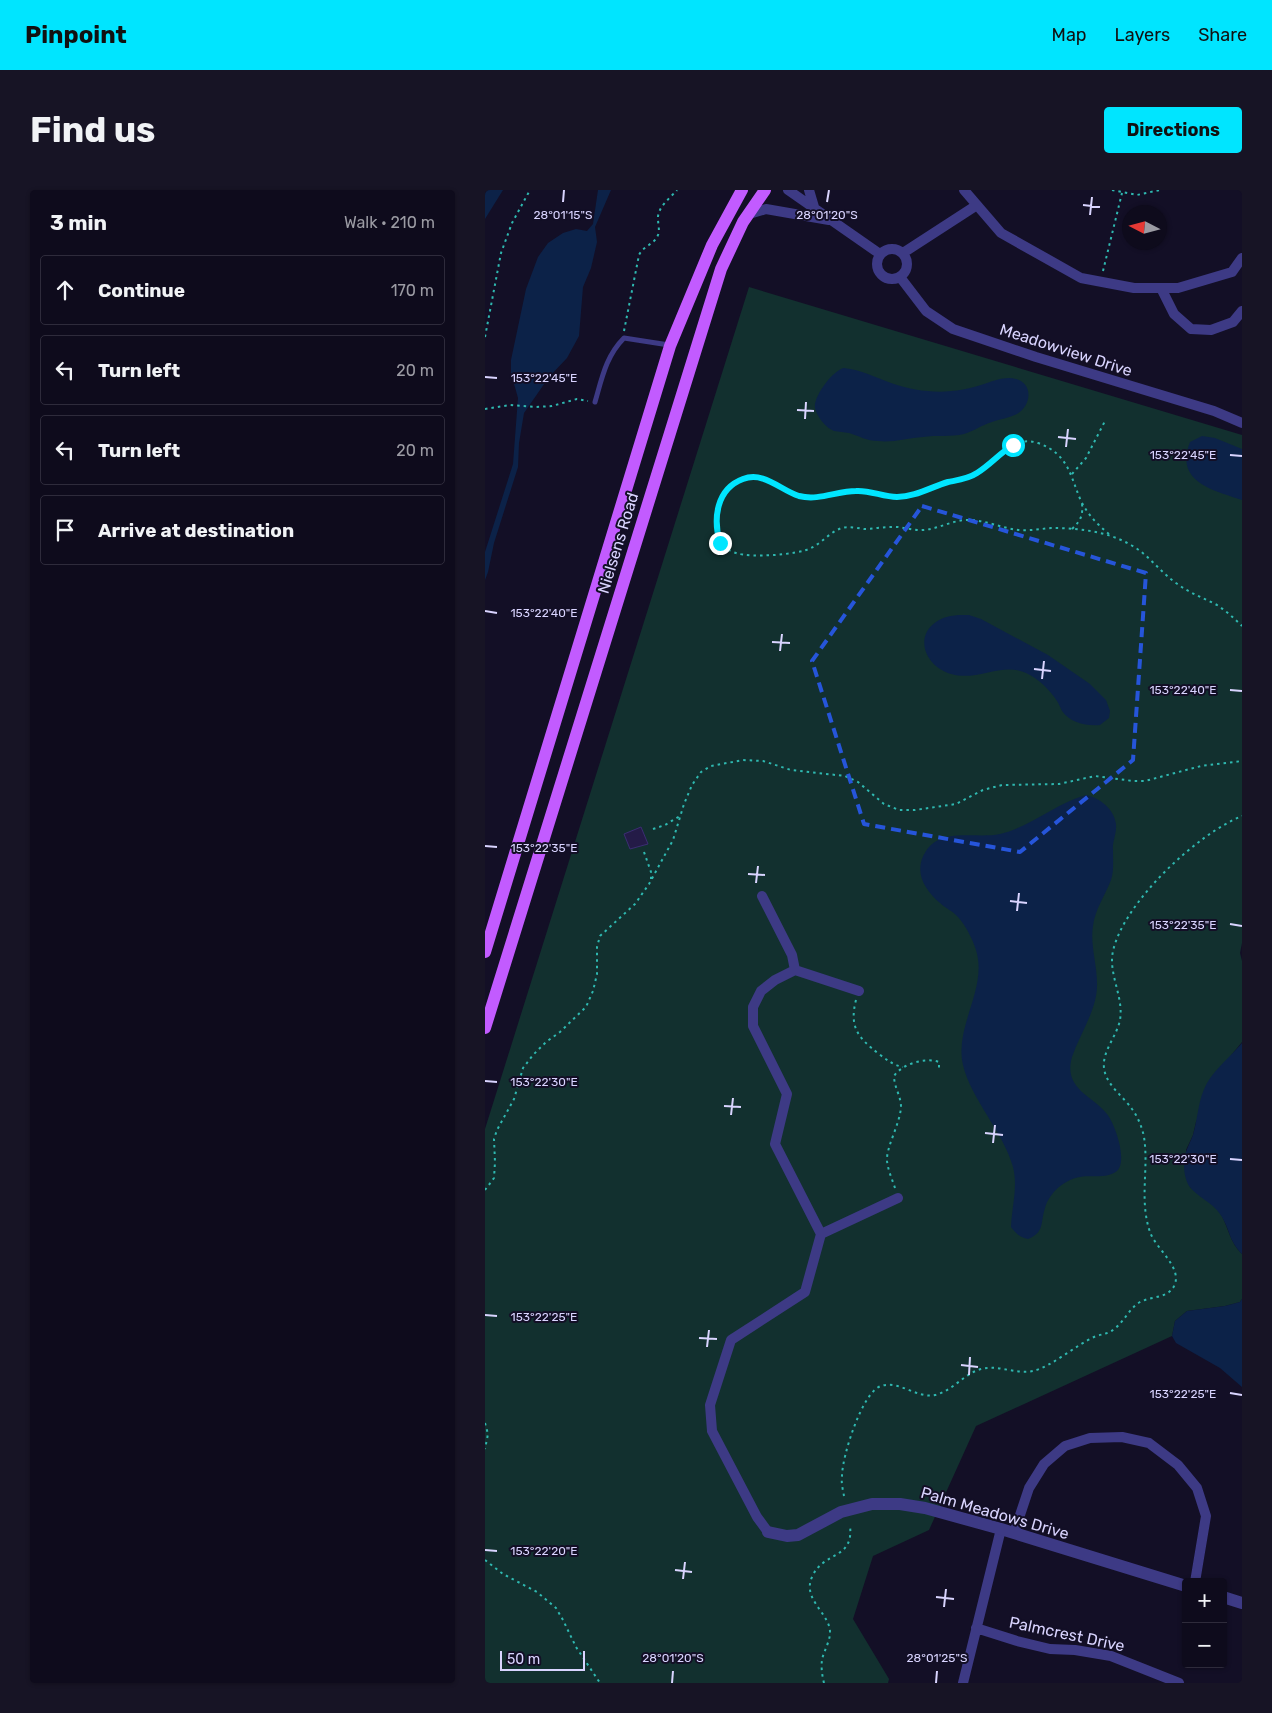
<!DOCTYPE html>
<html lang="en">
<head>
<meta charset="utf-8">
<style>
  :root { --surface:#0e0b1c; --page:#171425; --text:#f1f3f6; --muted:#9b9ba3; --line:#2e2b3b; --accent:#00e5ff }
  body { margin:0; font-family:Rubik,sans-serif; background:var(--page); color:var(--text) }
  .controls { position:absolute; right:15px; bottom:15px; display:grid; overflow:hidden; border-radius:5px; box-shadow:0 1px 4px #0004 }
  .controls button { width:45px; height:45px; display:grid; place-items:center; padding:0; border:0; border-bottom:1px solid var(--line); background:var(--surface); color:var(--text); font:25px sans-serif }
  .compass { position:absolute; left:637px; top:15px; width:45px; height:45px; border-radius:50%; background:var(--surface); box-shadow:0 1px 4px #0004; rotate:276deg }
  .scale { position:absolute; left:15px; bottom:12px; width:85px; box-sizing:border-box; padding-left:5px; border:2px solid #d9d4ff; border-top:0; font-size:14px; line-height:18px; white-space:nowrap; color:#d9d4ff; -webkit-text-stroke:4px #130f26; paint-order:stroke }
  .stop { position:absolute; width:15px; height:15px; margin:-11px; border:4px solid #00e5ff; border-radius:50%; background:#fff }
  .stop.end { background:#00e5ff; border-color:#fff; box-shadow:0 1px 5px #0008 }
  .list { margin:0; padding:0; list-style:none }
  h2 { display:flex; justify-content:space-between; align-items:center; height:65px; margin:0; padding:0 20px; font-size:21px }
  h2 small { font-size:16px; font-weight:400; color:var(--muted) }
  .list li { display:grid; grid-template-columns:32px 1fr auto; gap:15px; align-items:center; box-sizing:border-box; height:70px; margin:0 10px 10px; padding:0 10px; border:1px solid var(--line); border-radius:5px }
  .list b { display:block; font-size:19px; white-space:nowrap }
  .list em { font-size:16px; font-style:normal; color:var(--muted) }
  .icon { flex:none; width:28px; height:28px; fill:none; stroke:currentColor; stroke-width:2; stroke-linecap:round; stroke-linejoin:round }
  .map { position:relative; flex:none; width:757px; height:1493px; overflow:hidden; border-radius:5px }
  header { display:flex; align-items:center; gap:30px; box-sizing:border-box; height:70px; padding:0 25px; background:var(--accent); color:#111 }
  header strong { font-size:24px }
  nav { display:flex; gap:28px; margin-inline-start:auto; font-size:18px }
  .intro { display:flex; align-items:center; justify-content:space-between; box-sizing:border-box; height:120px; padding:0 30px }
  h1 { margin:0; font-size:35px }
  .button { padding:12px 22px; border-radius:5px; background:var(--accent); color:#111; font-size:18px; font-weight:700 }
  main { display:flex; gap:30px; padding:0 30px }
  aside { flex:1; background:var(--surface); border-radius:5px; box-shadow:0 1px 4px #0004 }
  .map>svg:first-child { display:block }
  .green { fill:#12302f }
  .water { fill:#0c2248 }
  .building { fill:#241b47; stroke:#3b2d73 }
  .lines { fill:none; stroke-linecap:round; stroke-linejoin:round }
  .path { stroke:#2fb8b0; stroke-width:2; stroke-dasharray:2.5 4; stroke-linecap:butt }
  .service { stroke:#3d3a85; stroke-width:5 }
  .minor { stroke:#3d3a85; stroke-width:10 }
  .tertiary { stroke:#3d3a85; stroke-width:12 }
  .primary { stroke:#c25bff; stroke-width:12 }
  .route { stroke:#00e5ff; stroke-width:6 }
  .marked { fill:none; stroke:#2655da; stroke-width:4; stroke-dasharray:10 6; stroke-linejoin:round }
  .ticks { fill:none; stroke:#d9d4ff; stroke-width:2 }
  .labels { text-anchor:middle; dominant-baseline:central; stroke-width:4; stroke-linejoin:round; paint-order:stroke }
  .street-label { font-size:16px; fill:#d9d4ff; stroke:#130f26 }
  .ticks-label { font-size:12px; text-anchor:middle; fill:#d9d4ff; stroke:#130f26; stroke-width:4; stroke-linejoin:round; paint-order:stroke }
</style>
</head>
<body>
<header>
<strong>Pinpoint</strong>
<nav><a>Map</a><a>Layers</a><a>Share</a></nav>
</header>
<div class="intro"><h1>Find us</h1><a class="button">Directions</a></div>
<main>
<aside>
<h2>3 min<small>Walk · 210 m</small></h2>
<ul class="list">
<li><svg class="icon" aria-label="ahead" viewBox="0 0 24 24"><path d="M12 20V5M6 11l6-6 6 6"/></svg><div><b>Continue</b></div><em>170 m</em></li>
<li><svg class="icon" aria-label="left" viewBox="0 0 24 24"><path d="M17 20v-9H6M10 6l-5 5 5 5"/></svg><div><b>Turn left</b></div><em>20 m</em></li>
<li><svg class="icon" aria-label="left" viewBox="0 0 24 24"><path d="M17 20v-9H6M10 6l-5 5 5 5"/></svg><div><b>Turn left</b></div><em>20 m</em></li>
<li><svg class="icon" aria-label="arrive" viewBox="0 0 24 24"><path d="M6 21V4h12l-3 4 3 4H6"/></svg><div><b>Arrive at destination</b></div></li>
</ul>
</aside>
<div class="map">
<svg width="757" height="1493" viewBox="0 0 757 1493">
  <rect width="100%" height="100%" fill="#130f26"/>
  <!-- green -->
  <path class="green" d="M264,97L757,245V753L755,763L757,771V852L740,873L711,932L708,945L701,960L705,997C716,1005 730,1013 737,1026C744,1040 745,1052 757,1064V1109L755,1112L740,1116L702,1121L690,1131L687,1146L491,1236L444,1340L388,1366L368,1429L404,1489L403,1493H0V939Z"/>
  <!-- water -->
  <path class="water" d="M0,0H18L0,29Z
    M113,0H126L110,37L112,52L106,78L98,97L94,146L82,168L64,187L39,223L34,253L33,277L9,353L3,382L0,390V362L28,274L33,208L26,183V170L41,99L53,67L63,53L78,43L91,39L102,41L108,34Z
    M359,178C376,180 390,187 406,193C438,204 469,205 502,193C510,190 522,186 531,189C549,194 546,216 532,224C524,228 515,229 507,232C497,235 489,241 479,244C466,247 451,245 438,247C423,248 407,253 393,251C382,251 374,246 364,243C359,242 354,242 349,241C341,238 332,227 330,218C328,207 348,180 359,178Z
    M717,246L730,248L757,259V310C728,300 689,292 705,252Z
    M473,425H484L496,429L563,465L605,494L621,510L625,521L624,528L615,535C600,536 586,533 577,521C575,517 574,514 572,511C565,500 553,488 541,483C514,470 485,498 455,479C438,468 432,445 451,432C458,427 465,426 473,425Z
    M601,605C615,608 629,619 631,634C632,643 627,652 628,660C628,671 629,681 626,690C620,706 610,719 608,736C605,755 612,774 612,793C613,819 595,843 587,867C578,899 607,905 622,924C630,934 643,971 632,981C622,989 606,985 595,987C588,988 580,992 574,997C568,1002 562,1010 560,1018C555,1033 560,1042 543,1049C535,1047 531,1044 526,1037C527,1016 533,997 528,977C519,943 486,909 478,875C469,836 503,799 491,760C487,748 481,736 473,727C468,721 460,718 455,713C439,699 428,681 441,661C457,637 491,649 515,644C546,637 571,613 601,605Z
    M757,853V1064C743,1050 745,1038 735,1024C727,1012 712,1007 704,996C700,989 699,981 699,974C699,963 704,955 708,945C713,928 713,909 722,893C731,878 746,866 757,853Z
    M757,1109V1197L735,1178L691,1153L687,1146L690,1131L702,1121L740,1116L755,1112Z"/>
  <!-- building -->
  <path class="building" d="M156,637L163,654L145,659L139,644Z"/>
  <g class="lines">
    <!-- path -->
    <path class="path" d="M627,0L652,5L675,0
      M618,81L637,3
      M139,141L154,65C158,56 170,54 173,45C175,41 173,34 173,29C172,18 185,8 192,0
      M0,147L16,63L27,33L45,0
      M0,219L25,215L51,217L67,216L92,209L103,211
      M587,284L601,268L620,231
      M587,339C596,330 598,326 597,313
      M624,344C613,335 603,325 596,311C585,286 584,264 553,253C525,244 510,274 489,285C480,289 471,290 463,292C451,296 439,302 427,305C407,309 388,299 368,301C350,303 333,310 315,306C296,301 280,282 259,288C229,297 217,353 251,363C265,368 313,365 326,358C337,353 346,341 357,338C364,336 372,338 379,339C388,339 397,337 406,337C417,336 427,341 438,340C453,339 466,331 480,330C498,329 516,338 533,340C544,341 555,339 566,338C592,338 621,341 644,354C664,364 675,383 694,395C706,404 719,408 732,415C741,421 749,428 757,436
      M168,639L180,635L195,626
      M159,662L166,682V689
      M371,810C364,837 373,848 394,864C402,870 408,875 418,877
      M410,998C407,989 403,980 402,971C401,957 415,934 416,917C416,906 409,897 409,886C417,874 440,867 454,872V878
      M0,1000L9,988L10,972L9,949L12,940L29,909L38,878L48,865L61,852L75,842L101,817L108,801L112,784V757L115,746L150,714L164,694L188,650L199,614L207,595L216,582L226,576L258,570L278,571L306,580L360,586L373,592L399,614L414,620H430L471,614L498,600L517,595L574,594L610,586L648,591H660L716,576L757,571
      M0,1233L3,1244L0,1259
      M359,1306C358,1300 356,1293 357,1286C357,1267 377,1202 396,1196C415,1190 432,1209 450,1205C467,1201 477,1186 493,1180C511,1173 530,1185 548,1181C566,1177 591,1155 609,1147C616,1144 623,1144 628,1140C638,1133 643,1121 652,1114C664,1105 684,1110 690,1094C696,1076 671,1059 665,1042C654,1010 664,979 659,947C657,937 653,927 647,919C638,906 621,895 619,878C617,861 632,846 635,830C639,807 623,784 628,761C639,712 712,644 757,626
      M0,1370L18,1384L52,1402L71,1418L78,1430L91,1457L115,1493
      M339,1493C337,1485 336,1477 337,1470C339,1459 348,1448 344,1436C339,1420 318,1407 327,1387C338,1361 369,1370 365,1336"/>
    <!-- service -->
    <path class="service" d="M110,212C117,188 121,166 139,148L184,155"/>
    <!-- minor -->
    <path class="minor" d="M303,0L395,64
      M324,0L329,17
      M479,0L516,43L596,88L649,98H693L747,82L757,68
      M264,24L281,19L344,30
      M392 74a15 15 0 1 1 30 0a15 15 0 1 1-30 0Z
      M418,63L492,15
      M415,87L441,121L468,139L551,167L729,221L757,233
      M676,98L689,124L706,139L726,140L748,132L757,121
      M277,706L307,765L310,780L374,801
      M336,1044L413,1008
      M283,1342L272,1327L227,1241L225,1215L246,1150L320,1102L336,1044L290,954L302,904L268,836V817L276,801L290,790L310,780
      M529,1343L544,1298L559,1274L580,1256L605,1248L637,1247L664,1253L693,1275L712,1298L721,1326L710,1392
      M491,1438L532,1451L565,1459L590,1460L626,1466L694,1493
      M478,1493L516,1339"/>
    <!-- tertiary -->
    <path class="tertiary" d="M283,1342L302,1346L313,1345L356,1322L387,1314H415L440,1318L516,1339L701,1396
      M738,1407L757,1413"/>
    <!-- primary -->
    <path class="primary" d="M0,762L185,156L227,55L257,0
      M0,838L236,79L258,32L280,0"/>
  </g>
  <g class="lines">
    <!-- route -->
    <path class="route" d="M235,353C228,329 231,299 258,289C279,281 295,300 314,306C334,311 352,301 371,301C385,300 398,307 412,307C430,307 446,297 463,292C473,290 483,289 492,283C505,275 515,263 528,255"/>
  </g>
  <!-- marked area -->
  <path class="marked" d="M437,316L661,383L648,570L535,662L379,634L327,471Z"/>
  <!-- ticks -->
  <path class="ticks" d="M78,12L79,0M342,12L344,0M598,15L615,17M605,25L607,7M0,187L12,188M312,220L329,221M320,229L321,212M573,247L591,249M581,257L583,239M745,265L757,266M0,421L12,423M287,452L305,453M295,461L297,444M549,479L566,481M557,489L559,471M745,500L757,501M0,656L12,657M263,684L280,685M271,693L273,676M525,711L542,713M532,721L534,703M745,734L757,736M0,891L12,892M239,916L256,917M246,925L248,908M500,943L518,945M508,953L510,935M745,969L757,970M0,1125L12,1126M214,1148L232,1149M222,1157L224,1140M476,1175L493,1177M484,1185L485,1167M745,1203L757,1205M0,1360L12,1361M190,1380L207,1382M198,1389L200,1372M451,1407L469,1409M459,1417L461,1399M187,1493L188,1481M451,1493L452,1481"/>
  <g class="labels">
    <!-- street labels -->
    <g class="street-label">
      <text transform="translate(581 160) rotate(18)">Meadowview Drive</text>
      <text transform="translate(133 353) rotate(-73)">Nielsens Road</text>
      <text transform="translate(510 1323) rotate(16)">Palm Meadows Drive</text>
      <text transform="translate(582 1444) rotate(12)">Palmcrest Drive</text>
    </g>
  </g>
  <g class="ticks-label">
    <text x="78" y="29">28°01'15"S</text>
    <text x="342" y="29">28°01'20"S</text>
    <text x="59" y="192">153°22'45"E</text>
    <text x="698" y="269">153°22'45"E</text>
    <text x="59" y="427">153°22'40"E</text>
    <text x="698" y="504">153°22'40"E</text>
    <text x="59" y="662">153°22'35"E</text>
    <text x="698" y="739">153°22'35"E</text>
    <text x="59" y="896">153°22'30"E</text>
    <text x="698" y="973">153°22'30"E</text>
    <text x="59" y="1131">153°22'25"E</text>
    <text x="698" y="1208">153°22'25"E</text>
    <text x="59" y="1365">153°22'20"E</text>
    <text x="188" y="1472">28°01'20"S</text>
    <text x="452" y="1472">28°01'25"S</text>
  </g>
</svg>
<div class="controls">
<button>+</button>
<button>−</button>
</div>
<svg class="compass" viewBox="-18 -18 36 36"><path d="M0-13l5 13h-10z" fill="#e53935"/><path d="M0 13l5-13h-10z" fill="#9b9ba3"/></svg>
<div class="scale">50 m</div>
<div class="stop" style="left:528px;top:255px"></div>
<div class="stop end" style="left:235px;top:353px"></div>
</div>
</main>
</body>
</html>
